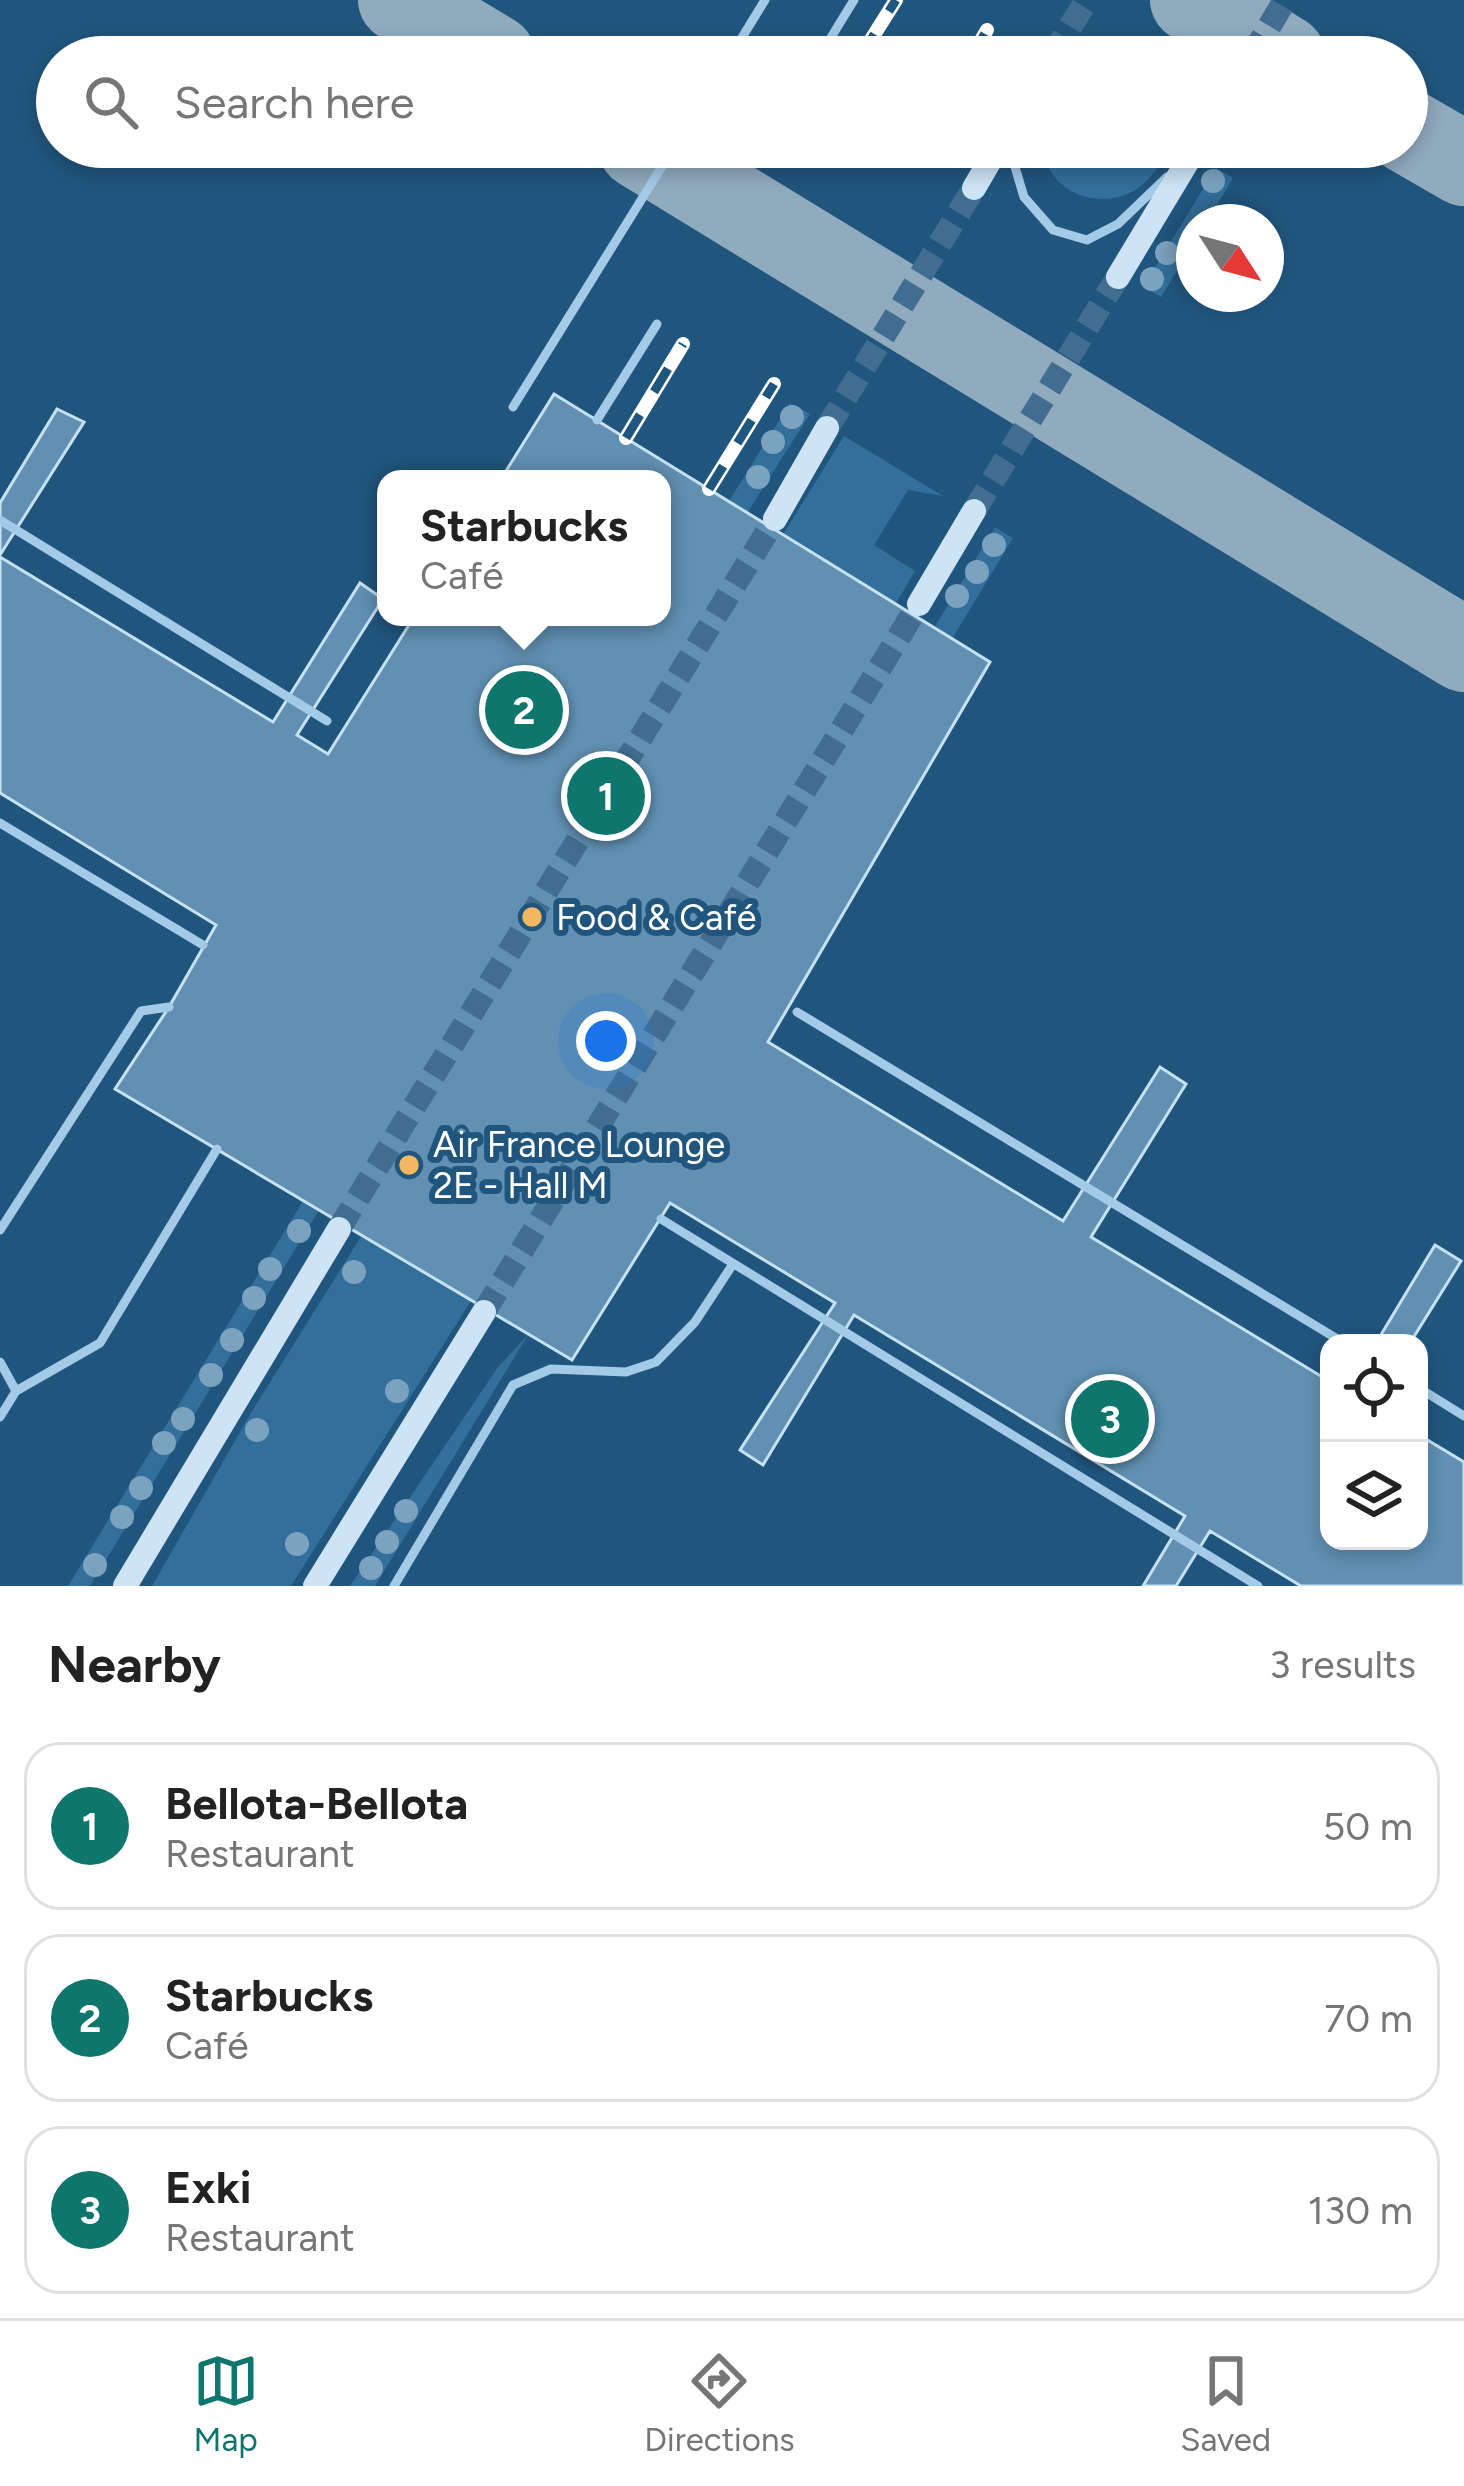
<!DOCTYPE html>
<html lang="en">
<head>
<meta charset="utf-8">
<style>
  :root { --surface:#fff; --page:#f6f6f6; --text:#222; --muted:#767676; --line:#e0e0e0; --accent:#0f766e }
  body { margin:0; font-family:Figtree,sans-serif; background:var(--page); color:var(--text) }
  .controls { position:absolute; right:36px; bottom:36px; display:grid; overflow:hidden; border-radius:24px; box-shadow:0 6px 18px #0003 }
  .controls button { width:108px; height:108px; display:grid; place-items:center; padding:0; border:0; border-bottom:3px solid var(--line); background:var(--surface); color:var(--text); font:60px sans-serif }
  .compass { position:absolute; left:1176px; top:204px; width:108px; height:108px; border-radius:50%; background:var(--surface); box-shadow:0 6px 18px #0003; rotate:126deg }
  .you { position:absolute; left:606px; top:1041px; width:42px; height:42px; margin:-30px; border:9px solid #fff; border-radius:50%; background:#1a73e8; box-shadow:0 0 0 18px #1a73e833 }
  .badge { display:grid; place-items:center; width:78px; height:78px; border-radius:50%; background:var(--accent); color:#fff; font-size:39px; font-weight:700 }
  .pin { position:absolute; translate:-50% -50%; border:6px solid #fff; box-shadow:0 3px 12px #0006 }
  .popup { position:absolute; left:377px; top:470px; width:294px; height:156px; box-sizing:border-box; display:grid; place-content:center; border-radius:24px; background:var(--surface); filter:drop-shadow(0 3px 9px #0005); font-size:39px; white-space:nowrap; color:var(--muted) }
  .popup b { font-size:45px; color:var(--text) }
  .popup::after { content:''; position:absolute; left:50%; top:100%; margin-left:-24px; border:24px solid transparent; border-top-color:var(--surface) }
  .list { margin:0; padding:0; list-style:none }
  h2 { display:flex; justify-content:space-between; align-items:center; height:156px; margin:0; padding:0 48px; font-size:51px }
  h2 small { font-size:39px; font-weight:400; color:var(--muted) }
  .list li { display:grid; grid-template-columns:78px 1fr auto; gap:36px; align-items:center; box-sizing:border-box; height:168px; margin:0 24px 24px; padding:0 24px; border:3px solid var(--line); border-radius:36px }
  .list b { display:block; font-size:45px; white-space:nowrap }
  .list p { margin:0; font-size:39px; white-space:nowrap; color:var(--muted) }
  .list em { font-size:39px; font-style:normal; color:var(--muted) }
  .icon { flex:none; width:66px; height:66px; fill:none; stroke:currentColor; stroke-width:2; stroke-linecap:round; stroke-linejoin:round }
  .map { position:relative; flex:none; width:1464px; height:1586px; overflow:hidden }
  .search { position:absolute; background:var(--surface); box-shadow:0 6px 18px #0003; left:36px; right:36px; top:36px; height:132px; display:flex; align-items:center; gap:30px; box-sizing:border-box; padding:0 42px; border-radius:66px; color:var(--muted); font-size:45px }
  .sheet { height:732px; background:var(--surface) }
  nav { display:flex; justify-content:space-around; align-items:center; box-sizing:border-box; height:168px; border-top:3px solid var(--line); background:var(--surface); font-size:33px; color:var(--muted) }
  nav a { display:grid; justify-items:center; gap:6px }
  nav .on { color:var(--accent) }
  .map>svg:first-child { display:block }
  .green { fill:#326f9b }
  .lines { fill:none; stroke-linecap:round; stroke-linejoin:round }
  .taxiway { stroke:#90aabe; stroke-width:84 }
  .building { fill:#6190b2; stroke:#c6e2f5; stroke-width:3 }
  .secondary-tunnel { stroke:#416e90; stroke-width:24; stroke-dasharray:24 12; stroke-linecap:butt }
  .lane { stroke:#a3cae7; stroke-width:9 }
  .secondary { stroke:#cde4f6; stroke-width:24 }
  .rail-casing { stroke:#fff; stroke-width:14 }
  .rail { stroke:#20557d; stroke-width:9; stroke-dasharray:27; stroke-linecap:butt }
  .tree { fill:#7ba3bf }
  .poi-dot { fill:#f4b863; stroke:#20557d; stroke-width:4.5 }
  .labels { text-anchor:middle; dominant-baseline:central; stroke-width:12; stroke-linejoin:round; paint-order:stroke }
  .poi-label { font-size:36px; fill:#fff; stroke:#20557d; text-anchor:start }
</style>
</head>
<body>
<div class="map">
<svg width="1464" height="1586" viewBox="0 0 1464 1586">
  <rect width="100%" height="100%" fill="#20557d"/>
  <!-- green -->
  <path class="green" d="M1042,147H1173C1163,159 1153,176 1141,186C1112,209 1064,201 1048,166C1045,160 1044,153 1042,147Z
    M1216,168L1233,178L1207,222H1194V243L1161,297L1143,287Z
    M790,403L810,414L747,513L729,501Z
    M844,436L943,496L908,490L874,545L915,571L895,605L782,536Z
    M995,527L1013,538L952,639L934,628Z
    M303,1201L319,1210L90,1586H68Z
    M362,1235L471,1301L291,1586H152L252,1411Z
    M528,1335L375,1586H350L498,1367Z"/>
  <g class="lines">
    <!-- taxiway -->
    <path class="taxiway" d="M400,0L494,57
      M1192,0L1284,57
      M1407,131L1464,164
      M640,147L1464,650"/>
  </g>
  <!-- building -->
  <path class="building" d="M554,394L990,662L768,1042L1063,1221L1160,1067L1186,1084L1091,1237L1329,1381V1541H1419V1435L1464,1462V1586H1301L1210,1531L1176,1586H1143L1185,1516L854,1315L763,1465L740,1450L835,1303L670,1203L572,1360L115,1089L169,1007L216,925L0,793V557L273,722L360,583L383,599L297,735L328,754L414,617H662V479H501Z
    M57,409L84,422L0,555V503Z
    M1435,1245L1461,1261L1410,1343H1376Z"/>
  <g class="lines">
    <!-- secondary-tunnel -->
    <path class="secondary-tunnel" d="M1051,57L1087,0
      M1251,57L1285,0
      M827,428L974,188
      M974,511L1118,277
      M339,1229L775,519
      M484,1312L919,604"/>
    <!-- lane -->
    <path class="lane" d="M730,57L765,0
      M819,57L854,0
      M1021,147L1015,167L1024,197L1053,230L1087,240L1118,224L1167,177
      M513,407L674,147
      M597,420L657,324
      M0,520L327,721
      M0,823L203,945
      M797,1012L1344,1343
      M661,1219L1258,1586
      M0,1230L141,1011L169,1007
      M0,1362L16,1391
      M1419,1388L1464,1416
      M0,1417L16,1391L100,1343L217,1149
      M394,1586L513,1385L551,1369L626,1372L656,1362L695,1322L733,1264"/>
    <!-- secondary -->
    <path class="secondary" d="M974,188L998,147
      M1118,277L1192,154
      M775,519L827,428
      M919,604L974,511
      M125,1586L339,1229
      M315,1586L484,1312"/>
    <!-- rail casing -->
    <g class="rail-casing">
      <path id="rail" d="M860,57L896,0
        M971,57L987,30
        M910,154L915,147
        M626,438L683,344
        M709,489L774,384"/>
    </g>
    <!-- rail -->
    <use href="#rail" class="rail"/>
  </g>
  <!-- trees -->
  <g class="tree">
    <circle cx="1213" cy="181" r="12"/>
    <circle cx="1167" cy="253" r="12"/>
    <circle cx="1152" cy="279" r="12"/>
    <circle cx="792" cy="417" r="12"/>
    <circle cx="773" cy="442" r="12"/>
    <circle cx="758" cy="477" r="12"/>
    <circle cx="994" cy="545" r="12"/>
    <circle cx="977" cy="572" r="12"/>
    <circle cx="957" cy="596" r="12"/>
    <circle cx="299" cy="1231" r="12"/>
    <circle cx="270" cy="1269" r="12"/>
    <circle cx="354" cy="1272" r="12"/>
    <circle cx="254" cy="1298" r="12"/>
    <circle cx="232" cy="1340" r="12"/>
    <circle cx="211" cy="1375" r="12"/>
    <circle cx="397" cy="1391" r="12"/>
    <circle cx="183" cy="1419" r="12"/>
    <circle cx="257" cy="1430" r="12"/>
    <circle cx="164" cy="1443" r="12"/>
    <circle cx="141" cy="1488" r="12"/>
    <circle cx="406" cy="1511" r="12"/>
    <circle cx="122" cy="1517" r="12"/>
    <circle cx="387" cy="1542" r="12"/>
    <circle cx="297" cy="1544" r="12"/>
    <circle cx="95" cy="1565" r="12"/>
    <circle cx="371" cy="1568" r="12"/>
  </g>
  <!-- markers -->
  <g class="poi-dot">
    <circle cx="532" cy="917" r="12"/>
    <circle cx="409" cy="1165" r="12"/>
  </g>
  <g class="labels">
    <!-- poi labels -->
    <g class="poi-label">
      <text x="556" y="917">Food &amp; Café</text>
      <text x="433" y="1144">Air France Lounge<tspan x="433" dy="41">2E - Hall M</tspan></text>
    </g>
  </g>
</svg>
<div class="controls">
<button><svg class="icon" aria-label="locate" viewBox="0 0 24 24"><circle cx="12" cy="12" r="6"/><path d="M12 2v4M12 18v4M2 12h4M18 12h4"/></svg></button>
<button><svg class="icon" aria-label="layers" viewBox="0 0 24 24"><path d="M12 4l9 5-9 5-9-5zM3 14l9 5 9-5"/></svg></button>
</div>
<svg class="compass" viewBox="-18 -18 36 36"><path d="M0-13l5 13h-10z" fill="#e53935"/><path d="M0 13l5-13h-10z" fill="#767676"/></svg>
<div class="you"></div>
<div class="pin badge" style="left:606px;top:796px">1</div>
<div class="pin badge" style="left:524px;top:710px">2</div>
<div class="popup"><b>Starbucks</b>Café</div>
<div class="pin badge" style="left:1110px;top:1419px">3</div>
<div class="search"><svg class="icon" aria-label="search" viewBox="0 0 24 24"><circle cx="10" cy="10" r="6"/><path d="M15 15l6 6"/></svg>Search here</div>
</div>
<section class="sheet">
<h2>Nearby<small>3 results</small></h2>
<ul class="list">
<li><span class="badge">1</span><div><b>Bellota-Bellota</b><p>Restaurant</p></div><em>50 m</em></li>
<li><span class="badge">2</span><div><b>Starbucks</b><p>Café</p></div><em>70 m</em></li>
<li><span class="badge">3</span><div><b>Exki</b><p>Restaurant</p></div><em>130 m</em></li>
</ul>
</section>
<nav>
<a class="on"><svg class="icon" aria-label="map" viewBox="0 0 24 24"><path d="M3 6l6-2 6 2 6-2v14l-6 2-6-2-6 2zM9 4v14M15 6v14"/></svg>Map</a>
<a><svg class="icon" aria-label="directions" viewBox="0 0 24 24"><path d="M12 3l9 9-9 9-9-9zM9 14v-3h6M13 9l2 2-2 2"/></svg>Directions</a>
<a><svg class="icon" aria-label="saved" viewBox="0 0 24 24"><path d="M7 4h10v16l-5-4-5 4z"/></svg>Saved</a>
</nav>
</body>
</html>
